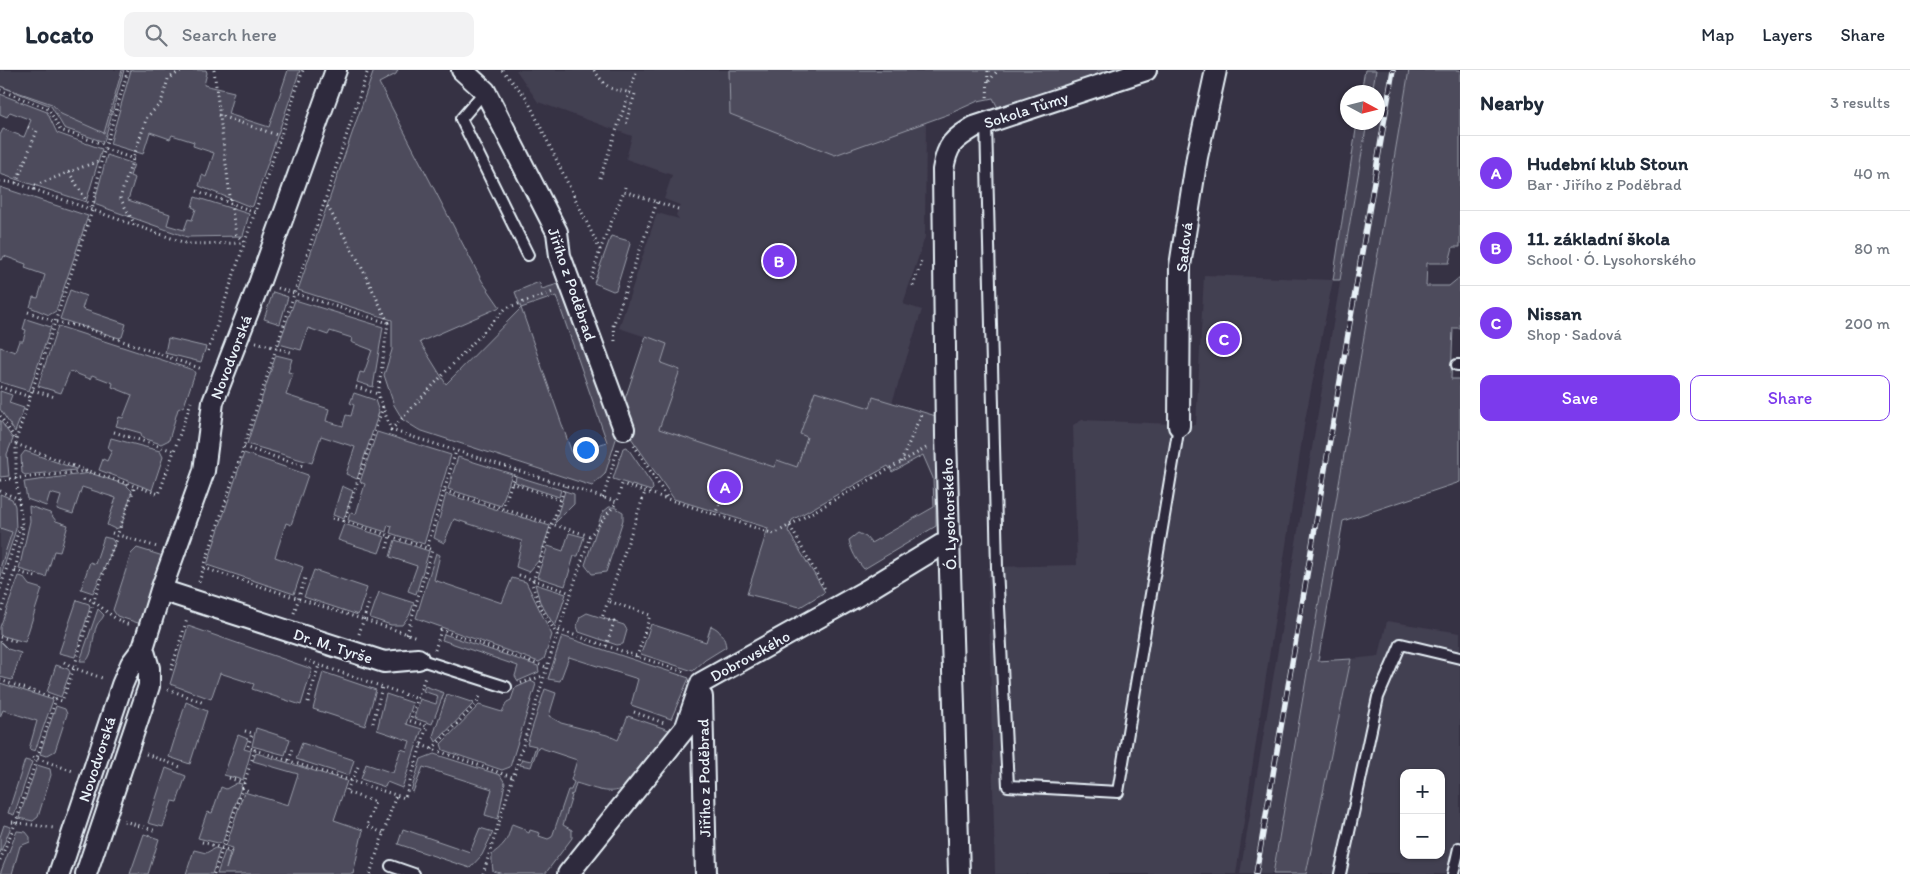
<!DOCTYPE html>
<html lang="en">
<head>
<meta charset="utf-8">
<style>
  :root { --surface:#fff; --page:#f2f2f3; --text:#1f2937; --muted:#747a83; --line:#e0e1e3; --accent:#7c3aed }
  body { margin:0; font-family:Itim,sans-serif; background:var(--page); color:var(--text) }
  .controls { position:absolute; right:15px; bottom:15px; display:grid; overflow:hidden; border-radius:10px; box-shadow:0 1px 4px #0004 }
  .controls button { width:45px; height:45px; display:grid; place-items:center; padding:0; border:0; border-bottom:1px solid var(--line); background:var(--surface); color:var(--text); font:25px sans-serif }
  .compass { position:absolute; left:1340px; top:15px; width:45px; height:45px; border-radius:50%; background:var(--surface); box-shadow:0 1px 4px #0004; rotate:97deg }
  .you { position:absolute; left:585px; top:379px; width:18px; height:18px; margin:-12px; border:4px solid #fff; border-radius:50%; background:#1a73e8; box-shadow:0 0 0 8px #1a73e833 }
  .badge { display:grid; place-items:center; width:32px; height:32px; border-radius:50%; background:var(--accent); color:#fff; font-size:16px; font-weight:700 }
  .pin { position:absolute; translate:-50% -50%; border:2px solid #fff; box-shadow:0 1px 5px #0006 }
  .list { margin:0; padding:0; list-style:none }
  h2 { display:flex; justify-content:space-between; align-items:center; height:65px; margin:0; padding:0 20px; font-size:21px }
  h2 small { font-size:16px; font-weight:400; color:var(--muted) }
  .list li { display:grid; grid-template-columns:32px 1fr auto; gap:15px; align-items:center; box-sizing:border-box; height:75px; padding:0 20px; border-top:1px solid var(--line) }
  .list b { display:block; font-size:19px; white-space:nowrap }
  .list p { margin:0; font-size:16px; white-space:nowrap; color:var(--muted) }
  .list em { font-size:16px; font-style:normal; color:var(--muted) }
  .actions { display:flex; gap:10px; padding:15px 20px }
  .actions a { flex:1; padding:11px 0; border:1px solid var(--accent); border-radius:10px; text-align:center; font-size:18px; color:var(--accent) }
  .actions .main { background:var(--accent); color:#fff }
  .icon { flex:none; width:28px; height:28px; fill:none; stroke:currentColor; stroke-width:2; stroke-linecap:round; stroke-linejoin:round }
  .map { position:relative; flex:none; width:1460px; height:804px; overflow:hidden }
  header { display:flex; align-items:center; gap:30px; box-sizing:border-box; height:70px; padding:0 25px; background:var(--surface); border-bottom:1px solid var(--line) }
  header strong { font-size:24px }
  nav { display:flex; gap:28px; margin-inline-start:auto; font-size:18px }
  .search { width:350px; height:45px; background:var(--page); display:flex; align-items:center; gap:12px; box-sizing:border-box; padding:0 18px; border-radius:10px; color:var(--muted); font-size:19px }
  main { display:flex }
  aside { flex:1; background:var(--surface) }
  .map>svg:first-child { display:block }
  .built { fill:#433f51; fill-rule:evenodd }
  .green { fill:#4d4b5c; stroke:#9a9eaa; fill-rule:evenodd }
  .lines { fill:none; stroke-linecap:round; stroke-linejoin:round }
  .lane-casing { stroke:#e8f1f8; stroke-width:14 }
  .street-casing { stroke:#e8f1f8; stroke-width:24 }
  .path { stroke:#e8f1f8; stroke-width:3; stroke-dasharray:1 4; stroke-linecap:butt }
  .lane { stroke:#2f2a3d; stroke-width:10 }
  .street { stroke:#2f2a3d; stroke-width:20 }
  .rail-casing { stroke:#e8f1f8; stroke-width:5.5 }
  .rail { stroke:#2f2a3d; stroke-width:4; stroke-dasharray:11; stroke-linecap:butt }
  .labels { text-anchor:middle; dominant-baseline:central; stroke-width:4; stroke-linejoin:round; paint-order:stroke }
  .street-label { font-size:16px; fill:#e8f1f8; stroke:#2f2a3d }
</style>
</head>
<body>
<header>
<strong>Locato</strong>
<div class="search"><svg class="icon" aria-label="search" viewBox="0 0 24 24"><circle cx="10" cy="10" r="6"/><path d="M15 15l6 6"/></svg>Search here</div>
<nav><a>Map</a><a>Layers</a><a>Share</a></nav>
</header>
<main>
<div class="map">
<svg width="1460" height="804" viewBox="0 0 1460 804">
  <rect width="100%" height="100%" fill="#363244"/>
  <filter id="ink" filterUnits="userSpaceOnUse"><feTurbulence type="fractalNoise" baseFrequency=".02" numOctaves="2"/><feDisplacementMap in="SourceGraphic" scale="10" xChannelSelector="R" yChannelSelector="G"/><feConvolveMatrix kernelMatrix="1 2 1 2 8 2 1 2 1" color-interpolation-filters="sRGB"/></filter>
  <g filter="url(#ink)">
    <!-- built -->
    <path class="built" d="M0,0H121L104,63L61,44L52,34L0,15Z
      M516,0H729L730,44L835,85L926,52L925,167L903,234L922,240L892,333L890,362L797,397L778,390L774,397L659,359L661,293L667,274L619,258L657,143L679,149L676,145L680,135L664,129L672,105L626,89L632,66L538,32Z
      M1376,0H1409L1272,804H1240L1367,53L1378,52V22H1372Z
      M1204,205L1333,210L1305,350L1236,804H995L988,497L1077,495L1073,355L1082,350L1196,355Z
      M0,458L11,462L0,497Z
      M1387,551L1460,563V804H1306L1351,589L1379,586ZM1404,703H1441V785H1404Z"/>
    <!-- green -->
    <path class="green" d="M122,0H124L104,72L64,58L51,36L0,16L52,34L61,44L104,63Z
      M131,0H206L207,3L204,15L234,22L228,44L269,57L288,0H300L253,136L251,137L199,116L202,105L206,107L214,83L193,76L194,72L172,65L170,69L150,62L143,84L110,74Z
      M374,0H398L396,4L379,13L482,211L500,237L420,272L446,314L521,238L515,222L539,212L542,219L561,213L617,366L605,404L592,416L419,360L403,350L394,335L384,305L392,280V250L298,220ZM556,226L607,372L572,383L521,238Z
      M729,0H1114L998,38L993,28L978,31L949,44L835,85L730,44Z
      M1365,0H1376L1372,22H1361Z
      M1409,0H1460V177H1453L1449,193H1427L1426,216H1449L1460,207V258H1453L1451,309H1460V412L1343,451L1318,591L1351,589L1306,804H1273Z
      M0,24L47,42L57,63L102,79L86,132L0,104V65L3,59L24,67L31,50L10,42L7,47L0,44Z
      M1357,53H1367L1340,210H1333Z
      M107,85L134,94L130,106L135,108L128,130L170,144L167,155L184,160L188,149L192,150L196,139L192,137L195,127L249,144L243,166L187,167L94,134Z
      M0,117L88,146L56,241L49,245L30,237L33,227L38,228L45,205L25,198L26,194L4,186L2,190L0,189Z
      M611,166L629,171L630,174L616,220L613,221L594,213Z
      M70,220L86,226L82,239L126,254L122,267L119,268L60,249Z
      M273,222L288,227L280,254L264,249Z
      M295,230L383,257L373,317L357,312L360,302L364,303L372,280L351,272L352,268L330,261L328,265L308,258L301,280L279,274Z
      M26,249L51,257L29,321L0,312V277L15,282L19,271H23L26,260L23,259Z
      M58,256L193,300L195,303L184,336L178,339L169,370L161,374L142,368L141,363L116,356L119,347L123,348L132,325L112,317L113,313L92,305L90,309L70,301L61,323L38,316Z
      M646,266L667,274L661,293L680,300L659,359L774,397L777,390L797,397L807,367L800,364L815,321L870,338L873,327L936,346V456L864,499C857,491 851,481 849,470L858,463L866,467L871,473L934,437L933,408L923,385L892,402L888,396L792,450L788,461L825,522L800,537L747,524L768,458L674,429L629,365L621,341Z
      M168,268L206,277L201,292L165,283Z
      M276,285L292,289L288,302L293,303L286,325L329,339L326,351L343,356L346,345L351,346L354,335L350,333L354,323L375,330L379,342L357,409L346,404L355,377L321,366L312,393L247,374Z
      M0,321L12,325L9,333L24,338L15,362L0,339Z
      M0,350L13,369L7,384L9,406L0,407Z
      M377,362L451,385L424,474L390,463L392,456L388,455L386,462L348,450L350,443L356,444L365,414L360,412Z
      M111,368L160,381L163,387L152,420L99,400L103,389L107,391L112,380L108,378Z
      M627,377L652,414L653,419L651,421L613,409L623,378Z
      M25,381L76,399V400L25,405L22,403L21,386Z
      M244,383L308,405L291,455L286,453L275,487L303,497L294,524L207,495Z
      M458,387L512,404L501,436L448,419Z
      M90,403L126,415L132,421L121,457L115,459L107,455L116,428L82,417L73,444L57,439L61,426L50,423L46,436L27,429L24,412Z
      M516,406L561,420L559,427L515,412Z
      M342,416L353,421L344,449L333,445Z
      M565,421L574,424V434L555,453Z
      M0,424L12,429L15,436L16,459L0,509V498L12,462L0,458Z
      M446,424L550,456L539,490L529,502L516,497L522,471L454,449L444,473L434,468Z
      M29,436L50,443L56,451L68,455L60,482L54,481L46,507L19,499L30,451Z
      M609,437H614L623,442V450L606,502L592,504L585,495L602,443Z
      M344,454L385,467L379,483L338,470Z
      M569,463L584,467L578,486H574L565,516L537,507L548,476L563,481Z
      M104,467L112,469L115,474L93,523L81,519L90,492L95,494Z
      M395,470L429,481L416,524L408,521L417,496L390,487Z
      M137,478L163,486L141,554L117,546L113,540L131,484Z
      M436,483L440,485L434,510L502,533L512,508L526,512L552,565L544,589L539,592L416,548Z
      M314,500L367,518L358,545L304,527Z
      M19,506L23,507L29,515L42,519L25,572L0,565V557Z
      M535,514L566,524L555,557L540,532Z
      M379,522L414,533L409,546L402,555H391L370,548Z
      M77,530L89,534L90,537L75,587L59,583Z
      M98,539L104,545C102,550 99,551 97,555C92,566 94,584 86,591H80Z
      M587,543L624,555L627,560L623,574L617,575L579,562L577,556L580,547Z
      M651,554L706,572L711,556C720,559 725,568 726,577L705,590L693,601L641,584Z
      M188,556L312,599L301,635L252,619L254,614L220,603L211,629L170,614Z
      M444,564L538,596L539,602L518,611L515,606L518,596L442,570Z
      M562,566L689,608L671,649L631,635L638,609L569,587L560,611L548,609Z
      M0,571L8,579L21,583L12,610L0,607Z
      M56,595L68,599L70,602L61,627L47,622Z
      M323,602L376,620L365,656L313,639Z
      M531,611L536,614L510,697L502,700L443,680L441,674L479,635L502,642L507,632L511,630L515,618Z
      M0,613L53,630L35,681L29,679L37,651L3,640L0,647Z
      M425,616L444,623L432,654L414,648L420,629L436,634L438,626L423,621Z
      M545,619L556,623L549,646L561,653L607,665L618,670L628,646L672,661L627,716C611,727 594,718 576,713L573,724L570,725L572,726L563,755L572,760V768L545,804H503L493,801C490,777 493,787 504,773C508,769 510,760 512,754L525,759V761L529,763L530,760L540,763L539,766L548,769L552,767L568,720H571L574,712L571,710L577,690L538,677L531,697L520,695L522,689L531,691L536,676L527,674Z
      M386,624L413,633L406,654L422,659L402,718L387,712L385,717L361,709L366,694L393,703L401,679L407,681L410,671L377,660Z
      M447,624L474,633L436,672L433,666Z
      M186,632L207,641L190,694L169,687Z
      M56,636L65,639L67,644L55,681L46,686L40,684Z
      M256,658L290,669L285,685L252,676Z
      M238,665L248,669L244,679L251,681L243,710L224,705Z
      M302,673L354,690L349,706L296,689Z
      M256,683L347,711L334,750L363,760L353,804H217L225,781L230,783L226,799L233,778L226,776L244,722L288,735L298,704L253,691Z
      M434,684L500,705L505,713L498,749L485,745L492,719L423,697L413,722L411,721L421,689Z
      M25,690L32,692L14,745L8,743Z
      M37,695L50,699L51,705L38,747L33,751L19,748Z
      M166,698L186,706L177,732L172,731L163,757L148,753Z
      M237,713L242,714L222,774L198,768L207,742L212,743L221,717L226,719Z
      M4,755L11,757L0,783V767Z
      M480,758L493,762L482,785L470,798L398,774L403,759L470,782Z
      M17,761L26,762L30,767V772L20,776L12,804H0Z
      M144,764L159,769L148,804H130Z
      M215,778L220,779L212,804H186L194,780L206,783Z"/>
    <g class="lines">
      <!-- lane casing -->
      <g class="lane-casing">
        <path id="lane" d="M485,21L461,49L528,185
          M986,53L997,497L1008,716L1118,722L1179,356
          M1457,295H1460
          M418,589L506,617
          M391,796L414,804
          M1340,804L1378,627L1401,574L1460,588
          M1453,804L1459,778"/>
      </g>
      <!-- street casing -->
      <g class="street-casing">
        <path id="street" d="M462,0L485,21L557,162L560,186L624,359
          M1179,356L1180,196L1197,87L1216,0
          M161,520L384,592L418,589
          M702,627L706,804
          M59,804L122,615L131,594L143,578L161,520L204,401L213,332L260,211L336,0
          M86,804L149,616V598L143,578
          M568,804L686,657L701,613L864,522L941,475L951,472
          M959,804L946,366L943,100C947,74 953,70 974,57L1146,0"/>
      </g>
      <!-- path -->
      <path class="path" d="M214,0L231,134L236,164L244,172
        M502,0L526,27L600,180L591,210
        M594,0C611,24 610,17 635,24L626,52L629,53
        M989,11L998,0
        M0,20L49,39L60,60L106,75
        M987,32L988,0
        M218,45L280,66
        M105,79L134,89
        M69,102L92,140
        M600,108L637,0
        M0,111L16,113L188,174L244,173
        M16,113L37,61L28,57
        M625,117L624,121L678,139
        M34,120L36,115L98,91L101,92
        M197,121L255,142
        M325,132L359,192L388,252
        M135,155L120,128L147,47L161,33L168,9L182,0
        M600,180L624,121
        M913,216L922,190
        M278,218L388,253L378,324L391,360L617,432L622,414L774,464L926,378
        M28,242L56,252L83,257L202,299
        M614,255L615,272
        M613,256L657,132
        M256,272L294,283
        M208,281L303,0
        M0,317L30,327L16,370V409L23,461L15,501L0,544
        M356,317L378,324
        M33,320L55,327
        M30,327L92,141L101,92L128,0
        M383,337L344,451L427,478L456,381
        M0,346L16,370
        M391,360L506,238L553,222
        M114,362L174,381
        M16,374L87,401
        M634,375L668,429
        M244,377L303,396
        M901,392L922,342
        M0,410L88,401L159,424L191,332
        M512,413L560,430
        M0,421L19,429
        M445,421L590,466
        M603,428L618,378
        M503,439L516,400
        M715,445L723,424
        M332,448L344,451
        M790,456L826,521
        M112,463L157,477
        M387,478L390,466
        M204,498L417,567
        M15,501L39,508
        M519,505L571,523
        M199,512L368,0
        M0,519L21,453
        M85,527C102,534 110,549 130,555
        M294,543L306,505
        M559,560L684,602
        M558,562L590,466L617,432
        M359,564L371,526
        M407,564L432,480L427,478
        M0,567L18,572
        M606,576L614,552L602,548L608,531
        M435,580L441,560L546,597
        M637,587L650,545L608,531L645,422
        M305,590L418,629
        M64,592L74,598L102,608
        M171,600L187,549
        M0,610L56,629
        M521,613L543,606
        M168,619L204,633
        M308,632L319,595
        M634,642L664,653
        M373,653L382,617
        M245,661L252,663L248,677L255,680
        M421,675L512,707
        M432,679L477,633L481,624
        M146,684L183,698
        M33,687L73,701
        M289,690L294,676
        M358,697L346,722L375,732L367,756L383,763
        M229,708L245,713
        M242,718L251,722
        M124,751L156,761
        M12,752L54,758
        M202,772L232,781
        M0,790L16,752L56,629L62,631L74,598L94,530L135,416
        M214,804L255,680L405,728L427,656L410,651L425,607
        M370,804L396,725
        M483,804L557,565L539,534L532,514L565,416"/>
      <!-- lane -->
      <use href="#lane" class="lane"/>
      <!-- street -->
      <use href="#street" class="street"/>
      <!-- rail casing -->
      <g class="rail-casing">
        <path id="rail" d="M1256,804L1393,0"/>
      </g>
      <!-- rail -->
      <use href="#rail" class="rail"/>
    </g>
  </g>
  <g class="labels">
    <!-- street labels -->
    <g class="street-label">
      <text transform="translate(1026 40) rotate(-18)">Sokola Tůmy</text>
      <text transform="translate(1184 177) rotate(-83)">Sadová</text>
      <text transform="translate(572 214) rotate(71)">Jiřího z Poděbrad</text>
      <text transform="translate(231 287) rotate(-69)">Novodvorská</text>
      <text transform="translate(949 444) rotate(-92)">Ó. Lysohorského</text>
      <text transform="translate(333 576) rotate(18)">Dr. M. Tyrše</text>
      <text transform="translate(750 586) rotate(-29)">Dobrovského</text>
      <text transform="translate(97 689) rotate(-72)">Novodvorská</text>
      <text transform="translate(704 708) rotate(-91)">Jiřího z Poděbrad</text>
    </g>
  </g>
</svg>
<div class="controls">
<button>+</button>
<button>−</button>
</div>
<svg class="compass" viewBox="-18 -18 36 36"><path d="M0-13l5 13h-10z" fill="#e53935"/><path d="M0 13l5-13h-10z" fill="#747a83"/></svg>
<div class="you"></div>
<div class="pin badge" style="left:725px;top:417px">A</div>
<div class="pin badge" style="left:779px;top:191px">B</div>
<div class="pin badge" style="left:1224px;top:269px">C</div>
</div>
<aside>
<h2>Nearby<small>3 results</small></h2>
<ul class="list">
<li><span class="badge">A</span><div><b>Hudební klub Stoun</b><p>Bar · Jiřího z Poděbrad</p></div><em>40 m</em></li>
<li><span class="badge">B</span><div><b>11. základní škola</b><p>School · Ó. Lysohorského</p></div><em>80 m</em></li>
<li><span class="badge">C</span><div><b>Nissan</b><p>Shop · Sadová</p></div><em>200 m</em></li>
</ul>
<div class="actions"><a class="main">Save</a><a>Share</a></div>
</aside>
</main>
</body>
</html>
